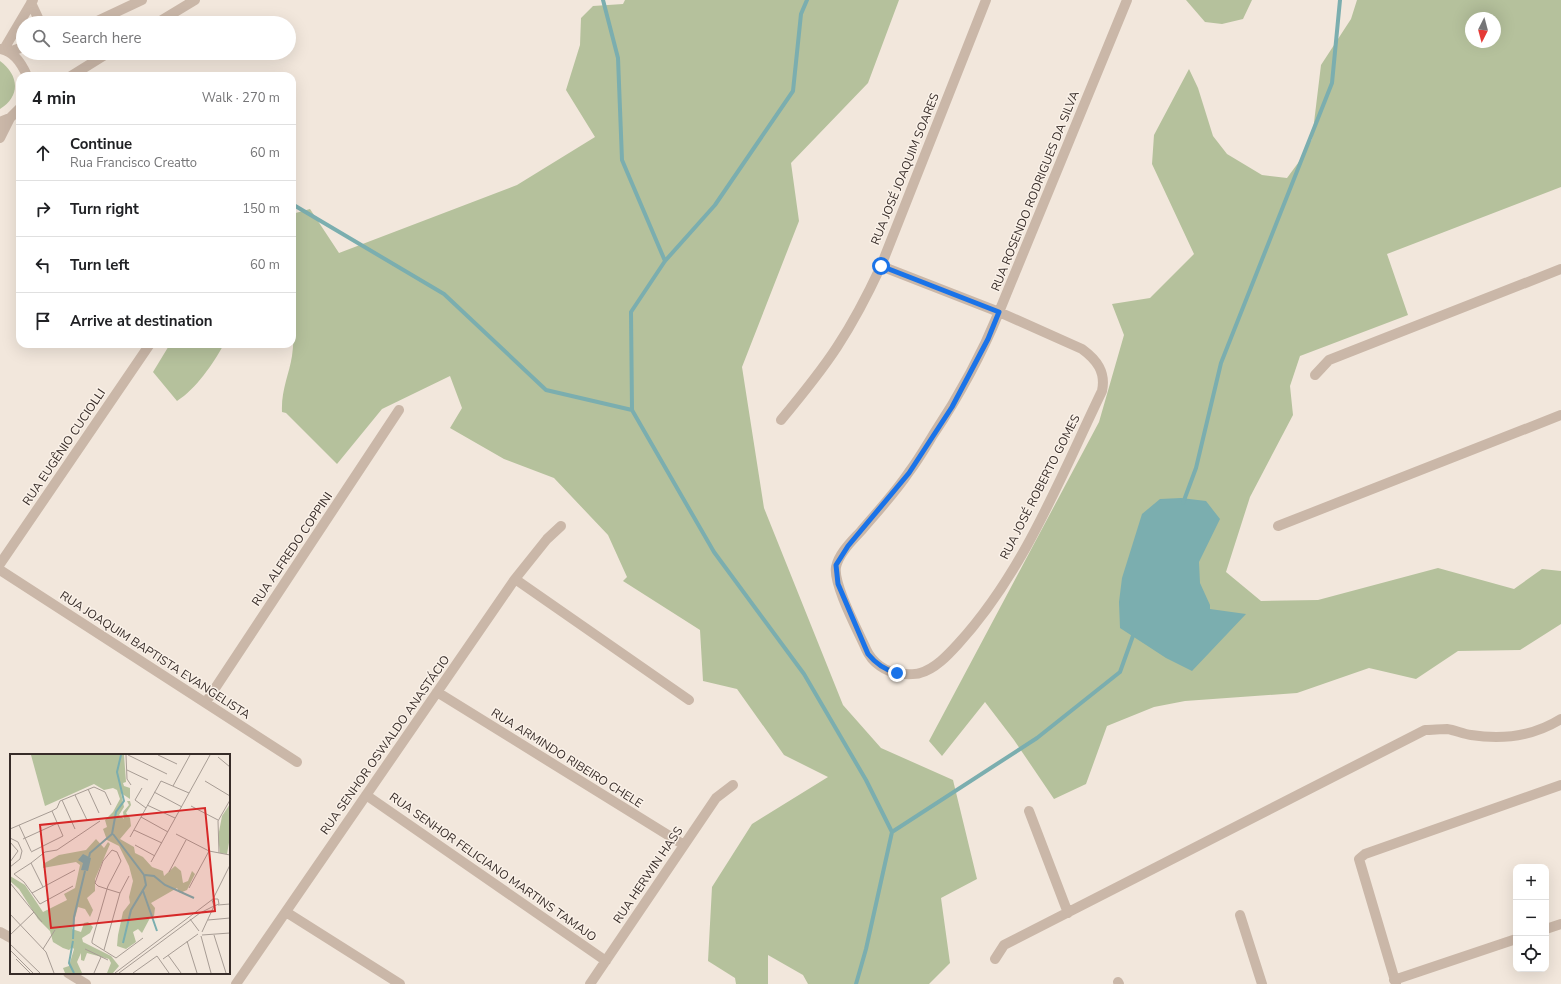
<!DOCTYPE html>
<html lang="en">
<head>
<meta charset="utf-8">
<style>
  :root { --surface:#fff; --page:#f6f6f6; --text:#202124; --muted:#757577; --line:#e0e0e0 }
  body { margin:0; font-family:"Nunito Sans",sans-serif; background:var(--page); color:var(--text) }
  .controls { position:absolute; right:12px; bottom:12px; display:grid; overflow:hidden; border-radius:8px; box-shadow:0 4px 16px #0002 }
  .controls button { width:36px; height:36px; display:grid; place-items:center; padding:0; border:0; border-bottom:1px solid var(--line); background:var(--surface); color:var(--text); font:20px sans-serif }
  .compass { position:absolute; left:1465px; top:12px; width:36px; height:36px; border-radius:50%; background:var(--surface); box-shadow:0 4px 16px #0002; rotate:186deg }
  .stop { position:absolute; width:12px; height:12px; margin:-9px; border:3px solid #1a73e8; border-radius:50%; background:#fff }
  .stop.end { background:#1a73e8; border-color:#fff; box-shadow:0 1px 4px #0008 }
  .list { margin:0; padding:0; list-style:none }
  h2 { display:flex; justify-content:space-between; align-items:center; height:52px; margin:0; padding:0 16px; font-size:17px }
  h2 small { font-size:13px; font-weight:400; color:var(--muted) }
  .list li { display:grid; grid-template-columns:26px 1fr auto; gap:12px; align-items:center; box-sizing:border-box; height:56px; padding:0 16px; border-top:1px solid var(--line) }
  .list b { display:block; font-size:15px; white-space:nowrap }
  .list p { margin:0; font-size:13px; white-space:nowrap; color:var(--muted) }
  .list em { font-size:13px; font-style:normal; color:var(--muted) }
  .icon { flex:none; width:22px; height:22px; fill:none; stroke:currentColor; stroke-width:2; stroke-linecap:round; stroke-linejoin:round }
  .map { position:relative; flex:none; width:1561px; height:984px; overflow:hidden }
  .search { position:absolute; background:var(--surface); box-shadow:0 4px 16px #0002; left:16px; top:16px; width:280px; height:44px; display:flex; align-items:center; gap:10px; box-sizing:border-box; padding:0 14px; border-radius:22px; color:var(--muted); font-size:15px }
  .panel { position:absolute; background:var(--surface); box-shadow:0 4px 16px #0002; left:16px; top:72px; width:280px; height:276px; border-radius:12px }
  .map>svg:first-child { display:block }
  .green { fill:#b5c19c; fill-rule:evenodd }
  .water { fill:#7baeaf }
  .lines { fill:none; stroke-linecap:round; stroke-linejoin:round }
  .stream { stroke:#7baeaf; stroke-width:4 }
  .minor { stroke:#cab7a8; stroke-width:10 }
  .route { stroke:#1a73e8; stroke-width:5 }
  .labels { text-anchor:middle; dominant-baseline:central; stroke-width:3; stroke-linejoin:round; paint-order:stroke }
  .street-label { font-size:12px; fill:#372c28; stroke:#faf1e8 }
  .inset-river { fill:none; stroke:#7baeaf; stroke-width:2 }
  .inset-road { fill:none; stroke:#a79c94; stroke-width:1 }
  .view { fill:#d62828; fill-opacity:0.15; stroke:#d62828; stroke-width:2 }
  .inset-edge { fill:none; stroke:#372c28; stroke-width:2 }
</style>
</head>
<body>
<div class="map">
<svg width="1561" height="984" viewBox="0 0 1561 984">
  <rect width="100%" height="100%" fill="#f2e7dc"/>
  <!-- green -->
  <path class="green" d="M625,0H899L868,83L791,163L799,221L742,367L764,508L843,705L881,748L953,780L977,879L941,898L950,963L929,984H808L803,975L768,955V984H736L735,978L708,961L712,887L752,824L828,777L784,755L737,689L703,681L700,630L623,581L627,577L608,535L554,478L504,459L450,428L462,408L450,376L382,409L337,464L286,413L282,412C281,390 289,375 292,356C294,341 294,327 293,312L292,311V214L310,209L339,253L517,185L595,137L566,90L580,45L581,18L593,6L623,4Z
    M1186,0H1252L1243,19L1222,24L1205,22Z
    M1357,0H1561V187L1387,254L1408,315L1300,356L1290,386L1293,415L1250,497L1226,572L1261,601L1318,600L1438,568L1514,589L1542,569L1561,571V624L1520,650L1458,651L1416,679L1369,668L1297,693L1185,701L1154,707L1107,726L1086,784L1054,799L1014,740L985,702L942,756L929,741L1099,422L1124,335L1112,304L1150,298L1194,254L1152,164L1154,135L1189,69L1198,88L1213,136L1227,154L1262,175L1287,178L1301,159L1312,139L1321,65L1351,19ZM1471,18H1495V42H1471Z
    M0,61C19,75 21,96 0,109Z
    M170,344H224C213,364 196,389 177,401L153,372Z"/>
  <!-- water -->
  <path class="water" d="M1181,498L1206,501L1220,519L1199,562L1200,583L1210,605V609L1246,614L1192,671L1166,658L1120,628L1119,602L1122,578L1142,514L1160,499Z"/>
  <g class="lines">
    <!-- stream -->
    <path class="stream" d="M603,0L618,58L622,160L665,261
      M807,0L801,14L793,91L715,205L665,261L631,312L632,410L714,552L804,674L866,780L892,832
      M292,204L444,294L546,390L632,410
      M1183,503L1196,468L1221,363L1332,83L1340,0
      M856,984L866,949L892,832L1037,738L1120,672L1134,633"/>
    <!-- minor -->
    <path class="minor" d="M31,3L39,20L43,23
      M93,23L142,0
      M157,23L195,0
      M0,49C14,51 22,64 27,76
      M4,49L33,0
      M9,52L23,47
      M71,76L108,53
      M0,122L10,118L20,108
      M0,138L10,118
      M881,266L999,312L1082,349C1097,360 1106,372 1102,391C1060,478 1024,572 958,644C948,655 935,669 920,673C914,675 906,674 900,674C886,672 872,663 866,649C858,631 833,584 836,567C839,553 852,541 861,531C877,512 895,493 909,472C918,460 925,448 933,435C959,396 981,356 999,312L1127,0
      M1315,375L1329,360L1561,269
      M781,420C801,396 820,373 837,347C854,321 868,294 881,266L986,0
      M1278,526L1561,415
      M0,564L150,344
      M0,570L297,762
      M515,579L689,700
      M437,692L684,845
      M206,702L399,410
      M366,795L606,961
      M1029,811L1068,913
      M286,912L400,984
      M1240,915L1262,984
      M1546,929L1561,924
      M0,932L11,938
      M995,959L1004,945L1425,730C1432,730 1440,729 1447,729C1455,730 1463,734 1471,735C1503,740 1534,736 1561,719
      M68,973L86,984
      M1394,980L1516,939
      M1118,982L1119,984
      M236,984L515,579L547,539L561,526
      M590,984L716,798L733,785
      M1396,984L1359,859L1365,854L1561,785"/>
  </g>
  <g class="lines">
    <!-- route -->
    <path class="route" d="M881,266L999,312L988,339L952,407L909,473L848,546L836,565L838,584L868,654C876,664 885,670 897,673"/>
  </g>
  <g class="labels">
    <!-- street labels -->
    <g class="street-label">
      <text transform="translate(905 169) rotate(-68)">RUA JOSÉ JOAQUIM SOARES</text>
      <text transform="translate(1035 191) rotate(-68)">RUA ROSENDO RODRIGUES DA SILVA</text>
      <text transform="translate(64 447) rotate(-56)">RUA EUGÊNIO CUCIOLLI</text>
      <text transform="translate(1040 487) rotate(-63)">RUA JOSÉ ROBERTO GOMES</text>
      <text transform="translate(292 549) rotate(-56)">RUA ALFREDO COPPINI</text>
      <text transform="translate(155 655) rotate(33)">RUA JOAQUIM BAPTISTA EVANGELISTA</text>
      <text transform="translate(385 745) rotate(-55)">RUA SENHOR OSWALDO ANASTÁCIO</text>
      <text transform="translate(567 758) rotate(32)">RUA ARMINDO RIBEIRO CHELE</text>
      <text transform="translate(493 867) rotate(35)">RUA SENHOR FELICIANO MARTINS TAMAJO</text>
      <text transform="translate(648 875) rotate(-56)">RUA HERWIN HASS</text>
    </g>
  </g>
  <!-- overview -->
  <g transform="translate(10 754)">
    <rect width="220" height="220" fill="#f2e7dc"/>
    <path d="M21,1H114L116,28L113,29L114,32L120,34V45L111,39L114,53L109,61L114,65L113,58L119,51L117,47H120L121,51L116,59L120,64L121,72L110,85L124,93L125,99L133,103L142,113L153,117L154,122L165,112L171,117L173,129L178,127L182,117L185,120L177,136L170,139L167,134L141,149L145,154L144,162L140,164L132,179L128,175L123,178L126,188L116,195L107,192L108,181L113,158L120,149L119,143L123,127L119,112L109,92L97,86L93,75L97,73L95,66L103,58L110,45L107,36L103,34L94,36L84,30L35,52ZM220,50V83L217,100L210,99L208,83L212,62ZM86,85L94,94L98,88L100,90L85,125V137L77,144L83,156L80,163L75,155L68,153L62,175L71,178L74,169L78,168L83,173L80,179L72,184L73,188L101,202L109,212L103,219H97L101,209L99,205L77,199L74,207L71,206V199L67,208L72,219H55L53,214L59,212L64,195L62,193L59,196L53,194L43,188L40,177L28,165L9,135L0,127V122L15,131L33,158L57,146L54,140L65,134L70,111L66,108L33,114V110L49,101L76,96Z" fill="#b5c19c"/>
    <path d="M73,100L81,104L78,117L71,116L73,109L68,106Z" fill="#7baeaf"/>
    <path class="inset-river" d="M103,80L134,121L136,131L121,156L113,189M79,103L80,99L102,80L106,58L114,47L107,18L111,1M135,121L144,122L155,131L184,144M133,137L147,177M63,185L64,163L75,117M63,187L59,209L64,219"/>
    <path class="inset-road" d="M116,1L117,25L121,31M118,1L157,20M148,1L167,10M208,3L220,13M117,16L138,26M195,27L220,42M163,32L180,1M132,34L125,46L136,54M78,35L89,59M144,38L172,53M65,41L77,66M52,46L65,75M137,51L165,64M181,52L208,66M131,63L158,78M9,71L21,97M0,75L42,57L47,54L50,47L84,33L95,38L101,51M124,76L152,89M166,80L199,97L220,101M120,83L151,27L179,39M0,84L8,88L12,97L10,105L0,113M13,85L48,69M0,88L8,97L0,108M125,91L145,102M21,98L53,82L42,57M209,99L208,67L220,46M141,108L200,1M21,109L35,98L47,96L90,67M159,118L176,86M0,129L32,168M33,133L21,109L4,120L14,128L30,150L63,132M179,134L199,97M22,139L65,116M110,139L97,135L88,132L85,129L93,107L102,96L107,98L111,107L98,132L97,135L82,187V189L106,204L133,184M203,145L220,111M208,151L220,150M0,160L36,198L44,219M180,165L189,177M198,166L220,164M192,178L204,152M0,181L24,158M192,181L220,179M204,181L216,219M191,182L201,219M177,187L187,219M0,190L30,219M33,195L45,176M75,195L98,206M0,196L23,219M94,196L110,139L119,122M158,201L171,219M6,205L20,219M153,205L188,180M84,219L91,203M105,219L203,145H208L209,150L204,152L202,146M109,219L190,159L204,152M123,219L147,202L159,219"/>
    <path class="view" d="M195,54L205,157L41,174L30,71Z"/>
    <rect width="220" height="220" class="inset-edge"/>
  </g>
</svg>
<div class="controls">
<button>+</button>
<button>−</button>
<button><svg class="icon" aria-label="locate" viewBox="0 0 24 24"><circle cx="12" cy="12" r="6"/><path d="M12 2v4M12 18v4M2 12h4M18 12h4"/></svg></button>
</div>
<svg class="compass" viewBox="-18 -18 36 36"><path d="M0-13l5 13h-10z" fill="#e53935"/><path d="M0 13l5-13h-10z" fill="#757577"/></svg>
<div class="stop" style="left:881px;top:266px"></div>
<div class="stop end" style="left:897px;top:673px"></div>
<div class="search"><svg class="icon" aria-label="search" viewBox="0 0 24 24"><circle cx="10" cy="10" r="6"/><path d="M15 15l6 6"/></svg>Search here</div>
<section class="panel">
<h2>4 min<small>Walk · 270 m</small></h2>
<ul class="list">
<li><svg class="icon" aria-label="ahead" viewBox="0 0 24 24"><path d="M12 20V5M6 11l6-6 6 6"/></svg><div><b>Continue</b><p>Rua Francisco Creatto</p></div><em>60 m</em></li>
<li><svg class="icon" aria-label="right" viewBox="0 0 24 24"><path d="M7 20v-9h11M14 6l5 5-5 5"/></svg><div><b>Turn right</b></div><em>150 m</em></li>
<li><svg class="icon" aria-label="left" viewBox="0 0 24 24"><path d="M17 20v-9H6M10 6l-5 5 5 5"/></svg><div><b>Turn left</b></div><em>60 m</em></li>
<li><svg class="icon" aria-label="arrive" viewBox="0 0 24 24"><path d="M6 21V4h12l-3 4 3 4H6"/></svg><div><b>Arrive at destination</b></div></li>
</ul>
</section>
</div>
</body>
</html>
